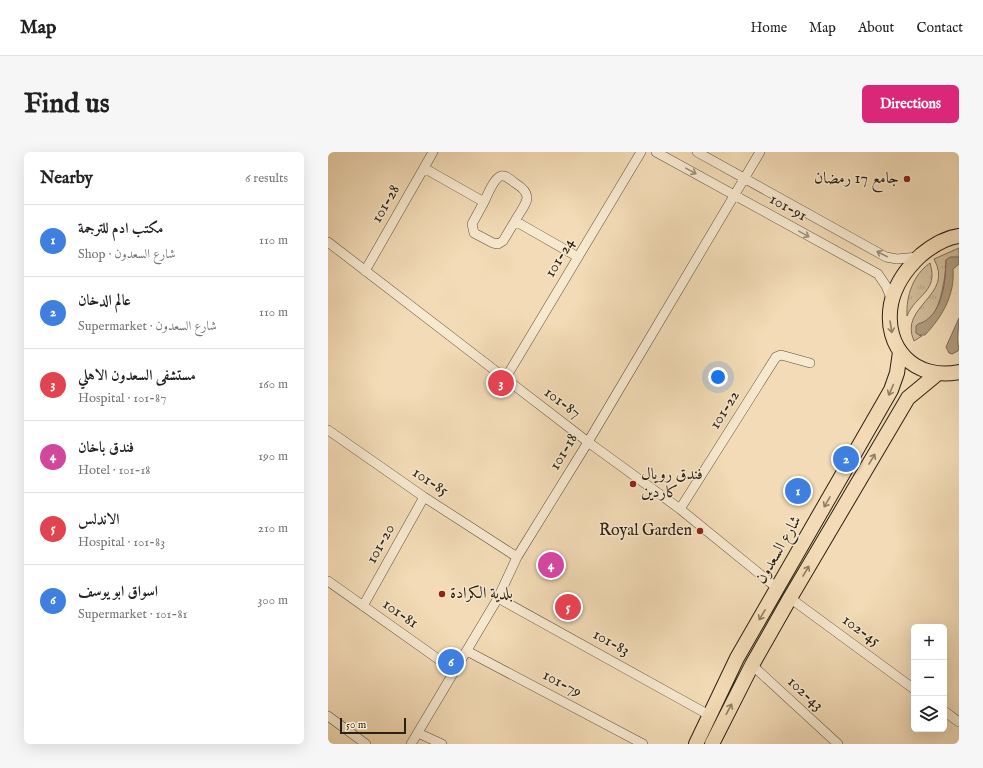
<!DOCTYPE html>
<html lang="en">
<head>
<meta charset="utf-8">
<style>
  :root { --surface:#fff; --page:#f6f6f6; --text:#222; --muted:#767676; --line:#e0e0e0; --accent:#db2777 }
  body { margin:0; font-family:"IM FELL English",Amiri,serif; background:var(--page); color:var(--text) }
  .controls { position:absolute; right:12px; bottom:12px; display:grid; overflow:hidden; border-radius:6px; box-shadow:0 4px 16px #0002 }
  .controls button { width:36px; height:36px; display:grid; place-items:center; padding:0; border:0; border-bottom:1px solid var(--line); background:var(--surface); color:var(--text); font:20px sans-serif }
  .scale { position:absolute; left:12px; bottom:10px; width:66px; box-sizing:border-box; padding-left:4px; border:2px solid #2b2012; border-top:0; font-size:11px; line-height:14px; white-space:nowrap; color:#2b2012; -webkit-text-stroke:3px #f7e8d0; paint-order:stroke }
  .you { position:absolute; left:390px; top:225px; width:14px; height:14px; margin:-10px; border:3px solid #fff; border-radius:50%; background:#1a73e8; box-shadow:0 0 0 6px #1a73e833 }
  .badge { display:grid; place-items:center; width:26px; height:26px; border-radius:50%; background:var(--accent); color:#fff; font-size:13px; font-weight:700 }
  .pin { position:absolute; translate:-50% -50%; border:2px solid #fff; box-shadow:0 1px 4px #0006 }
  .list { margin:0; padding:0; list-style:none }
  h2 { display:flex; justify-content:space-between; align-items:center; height:52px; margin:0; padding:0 16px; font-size:17px }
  h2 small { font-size:13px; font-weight:400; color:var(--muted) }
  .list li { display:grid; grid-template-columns:26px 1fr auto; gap:12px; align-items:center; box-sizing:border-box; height:72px; padding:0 16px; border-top:1px solid var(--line) }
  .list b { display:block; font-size:15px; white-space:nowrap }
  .list p { margin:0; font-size:13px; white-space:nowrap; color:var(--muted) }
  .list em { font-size:13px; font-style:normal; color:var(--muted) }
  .icon { flex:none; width:22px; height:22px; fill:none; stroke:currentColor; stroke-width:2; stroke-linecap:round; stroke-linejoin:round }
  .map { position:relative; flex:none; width:631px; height:592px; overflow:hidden; border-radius:6px }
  header { display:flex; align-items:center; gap:24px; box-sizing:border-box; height:56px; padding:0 20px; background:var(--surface); border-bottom:1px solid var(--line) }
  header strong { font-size:19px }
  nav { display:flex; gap:22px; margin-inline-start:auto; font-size:14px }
  .intro { display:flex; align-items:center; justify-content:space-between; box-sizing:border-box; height:96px; padding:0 24px }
  h1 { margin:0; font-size:28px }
  .button { padding:10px 18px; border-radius:6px; background:var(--accent); color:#fff; font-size:14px; font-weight:700 }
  main { display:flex; gap:24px; padding:0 24px }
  aside { flex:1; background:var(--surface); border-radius:6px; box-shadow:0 4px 16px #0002 }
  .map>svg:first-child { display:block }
  .grass { fill:url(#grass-tufts); stroke:#7e6e56 }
  .water { fill:#ae9b7e; stroke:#7a6a53 }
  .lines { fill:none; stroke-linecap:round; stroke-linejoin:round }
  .minor-casing { stroke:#5d4f3b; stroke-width:10 }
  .primary-casing { stroke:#2b2012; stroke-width:16 }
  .minor { stroke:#f7e8d0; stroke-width:9 }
  .primary { stroke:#f2dbb6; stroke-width:14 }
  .oneway { stroke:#9b8e7a }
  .oneway2 { stroke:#8e7e64 }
  .poi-dot { fill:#8f2418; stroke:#f7e8d0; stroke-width:1.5 }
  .labels { text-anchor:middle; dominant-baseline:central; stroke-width:3; stroke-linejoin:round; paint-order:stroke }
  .poi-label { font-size:16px; fill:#2b2012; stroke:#f7e8d0; text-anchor:end }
  .street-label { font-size:16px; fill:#2b2012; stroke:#f7e8d0 }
</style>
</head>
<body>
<header>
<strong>Map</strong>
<nav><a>Home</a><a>Map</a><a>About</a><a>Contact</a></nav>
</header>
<div class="intro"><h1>Find us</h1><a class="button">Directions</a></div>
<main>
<aside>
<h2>Nearby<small>6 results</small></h2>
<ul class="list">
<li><span class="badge" style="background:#3f7fe0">1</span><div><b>مكتب ادم للترجمة</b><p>Shop · شارع السعدون</p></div><em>110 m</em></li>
<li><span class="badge" style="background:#3f7fe0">2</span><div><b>عالم الدخان</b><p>Supermarket · شارع السعدون</p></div><em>110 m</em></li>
<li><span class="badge" style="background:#e0444e">3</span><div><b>مستشفى السعدون الاهلي</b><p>Hospital · 101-87</p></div><em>160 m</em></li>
<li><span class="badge" style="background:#d1479c">4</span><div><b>فندق باخان</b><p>Hotel · 101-18</p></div><em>190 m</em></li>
<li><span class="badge" style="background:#e0444e">5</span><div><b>الاندلس</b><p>Hospital · 101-83</p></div><em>210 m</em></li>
<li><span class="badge" style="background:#3f7fe0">6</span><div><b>اسواق ابو يوسف</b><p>Supermarket · 101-81</p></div><em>300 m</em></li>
</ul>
</aside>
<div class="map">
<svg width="631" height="592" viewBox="0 0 631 592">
  <defs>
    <pattern id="grass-tufts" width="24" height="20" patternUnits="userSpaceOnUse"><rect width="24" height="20" fill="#d0bb9a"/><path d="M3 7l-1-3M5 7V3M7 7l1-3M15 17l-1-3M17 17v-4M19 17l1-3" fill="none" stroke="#b3a084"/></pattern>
  </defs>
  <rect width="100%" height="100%" fill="#f2dbb6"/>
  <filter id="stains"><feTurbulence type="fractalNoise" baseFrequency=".005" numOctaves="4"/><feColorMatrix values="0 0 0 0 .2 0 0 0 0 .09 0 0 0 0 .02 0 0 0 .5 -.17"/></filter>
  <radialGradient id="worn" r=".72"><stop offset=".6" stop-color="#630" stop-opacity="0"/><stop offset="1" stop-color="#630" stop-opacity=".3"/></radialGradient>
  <!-- grass -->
  <path class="grass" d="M631,96V105L618,108C618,122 612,171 593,171L591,183L594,184L586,189C570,154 627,144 606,107Z
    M602,111C611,140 588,142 579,164C578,144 585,123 602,111Z"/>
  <!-- water -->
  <path class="water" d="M622,105H631V112L625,117C627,143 614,165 597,183H591L588,181V174L590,172C614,166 618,129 618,108Z
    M631,166C631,177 628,187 631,196L630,199L624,202L621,201L618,195Z"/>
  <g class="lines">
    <!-- minor casing -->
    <g class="minor-casing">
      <path id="minor" d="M328,0L550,122L558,134L564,148
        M369,0L558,105L569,107L590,105
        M96,16L156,50C159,44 166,26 173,24C178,23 183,28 187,31C208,44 197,51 187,69L250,105
        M156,50L144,72L146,81L165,91L170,92L175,89L187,69
        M0,90L260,290L352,357L449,436
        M37,119L105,0
        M177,227L313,0
        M0,278L96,345L189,405
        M352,357L448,205L453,203L482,211
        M0,429L127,519
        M170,446L381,563
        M462,446L586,537
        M35,454L96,345
        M139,499L315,592
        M424,513L510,592
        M616,559L631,570
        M0,564L38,592
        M90,581L114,592
        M83,592L170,446L189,405L260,290L432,0"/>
    </g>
    <!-- primary casing -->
    <g class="primary-casing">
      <path id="primary" d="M631,84C617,86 604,94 593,103C579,116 567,132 563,152C555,196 587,229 631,220
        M368,592L409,506L563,238L569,221L572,200
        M384,592L424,513L462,446L580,246L609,222"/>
    </g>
    <!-- minor -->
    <use href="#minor" class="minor"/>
    <!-- primary -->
    <use href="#primary" class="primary"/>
  </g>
  <!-- one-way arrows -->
  <defs><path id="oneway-shaft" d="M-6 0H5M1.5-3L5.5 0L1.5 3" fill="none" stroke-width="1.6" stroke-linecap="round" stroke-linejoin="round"/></defs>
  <g class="oneway">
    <use href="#oneway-shaft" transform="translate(363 19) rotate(29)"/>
    <use href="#oneway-shaft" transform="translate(476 82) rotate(29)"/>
    <use href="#oneway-shaft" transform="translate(554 102) rotate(-153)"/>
  </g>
  <g class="oneway2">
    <use href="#oneway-shaft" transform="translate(563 175) rotate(81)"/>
    <use href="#oneway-shaft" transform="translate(563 238) rotate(114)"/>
    <use href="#oneway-shaft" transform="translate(544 307) rotate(-59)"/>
    <use href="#oneway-shaft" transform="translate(499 350) rotate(120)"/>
    <use href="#oneway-shaft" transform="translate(478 419) rotate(-59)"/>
    <use href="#oneway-shaft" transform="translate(434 463) rotate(120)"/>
    <use href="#oneway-shaft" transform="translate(401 557) rotate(-62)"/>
  </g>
  <!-- markers -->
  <g class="poi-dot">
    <circle cx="579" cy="27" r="4"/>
    <circle cx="305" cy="332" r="4"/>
    <circle cx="372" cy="379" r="4"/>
    <circle cx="114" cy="442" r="4"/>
  </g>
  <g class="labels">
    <!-- poi labels -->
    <g class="poi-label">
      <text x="571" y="27">جامع 17 رمضان</text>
      <text x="313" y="323" text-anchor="start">فندق رويال<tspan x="313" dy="18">كاردين</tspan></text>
      <text x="364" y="379">Royal Garden</text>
      <text x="122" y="442" text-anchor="start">بلدية الكرادة</text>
    </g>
    <!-- street labels -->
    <g class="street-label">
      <text transform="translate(58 52) rotate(-60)">101-28</text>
      <text transform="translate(460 56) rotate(29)">101-91</text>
      <text transform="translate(232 106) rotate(-59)">101-24</text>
      <text transform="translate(234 251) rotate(37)">101-87</text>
      <text transform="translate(397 258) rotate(-58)">101-22</text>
      <text transform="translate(236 300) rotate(-59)">101-18</text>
      <text transform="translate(102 330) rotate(34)">101-85</text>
      <text transform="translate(53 392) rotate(-61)">101-20</text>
      <text transform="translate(451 398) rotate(-60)">شارع السعدون</text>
      <text transform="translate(72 462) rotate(35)">101-81</text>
      <text transform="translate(533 479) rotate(36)">102-45</text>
      <text transform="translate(283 491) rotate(29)">101-83</text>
      <text transform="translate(234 532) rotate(28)">101-79</text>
      <text transform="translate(477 542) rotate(43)">102-43</text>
    </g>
  </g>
  <rect width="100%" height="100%" filter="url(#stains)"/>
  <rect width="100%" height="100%" fill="url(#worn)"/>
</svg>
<div class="controls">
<button>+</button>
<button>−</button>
<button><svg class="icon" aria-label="layers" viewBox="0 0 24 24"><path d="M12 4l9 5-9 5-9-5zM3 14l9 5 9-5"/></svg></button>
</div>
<div class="scale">50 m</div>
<div class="you"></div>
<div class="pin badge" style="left:470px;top:339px;background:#3f7fe0">1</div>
<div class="pin badge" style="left:518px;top:307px;background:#3f7fe0">2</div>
<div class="pin badge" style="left:173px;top:231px;background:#e0444e">3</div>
<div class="pin badge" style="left:223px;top:413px;background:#d1479c">4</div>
<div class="pin badge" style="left:240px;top:455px;background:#e0444e">5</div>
<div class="pin badge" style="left:123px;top:510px;background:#3f7fe0">6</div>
</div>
</main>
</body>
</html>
